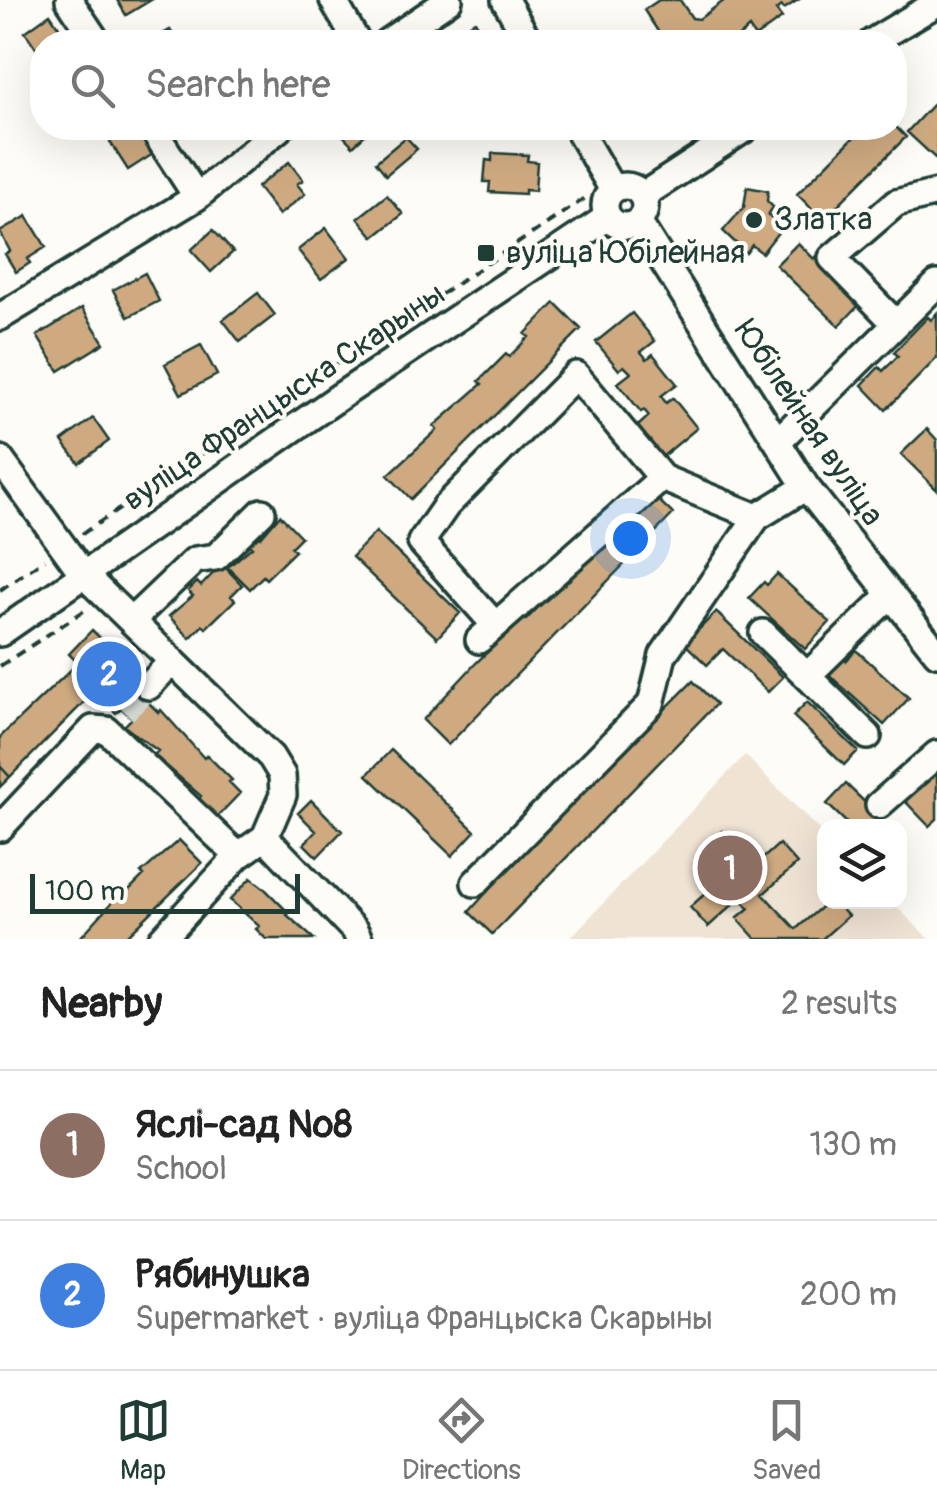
<!DOCTYPE html>
<html lang="en">
<head>
<meta charset="utf-8">
<style>
  :root { --surface:#fff; --page:#f6f6f6; --text:#222; --muted:#767676; --line:#e0e0e0; --accent:#1f3d34 }
  body { margin:0; font-family:Pangolin,sans-serif; background:var(--page); color:var(--text) }
  .controls { position:absolute; right:30px; bottom:30px; display:grid; overflow:hidden; border-radius:20px; box-shadow:0 10px 40px #0002 }
  .controls button { width:90px; height:90px; display:grid; place-items:center; padding:0; border:0; border-bottom:2px solid var(--line); background:var(--surface); color:var(--text); font:50px sans-serif }
  .scale { position:absolute; left:30px; bottom:25px; width:270px; box-sizing:border-box; padding-left:10px; border:5px solid #1f3d34; border-top:0; font-size:28px; line-height:35px; white-space:nowrap; color:#1f3d34; -webkit-text-stroke:8px #fdfcf7; paint-order:stroke }
  .you { position:absolute; left:630px; top:538px; width:35px; height:35px; margin:-25px; border:8px solid #fff; border-radius:50%; background:#1a73e8; box-shadow:0 0 0 15px #1a73e833 }
  .badge { display:grid; place-items:center; width:65px; height:65px; border-radius:50%; background:var(--accent); color:#fff; font-size:32px; font-weight:700 }
  .pin { position:absolute; translate:-50% -50%; border:5px solid #fff; box-shadow:0 2px 10px #0006 }
  .list { margin:0; padding:0; list-style:none }
  h2 { display:flex; justify-content:space-between; align-items:center; height:130px; margin:0; padding:0 40px; font-size:42px }
  h2 small { font-size:32px; font-weight:400; color:var(--muted) }
  .list li { display:grid; grid-template-columns:65px 1fr auto; gap:30px; align-items:center; box-sizing:border-box; height:150px; padding:0 40px; border-top:2px solid var(--line) }
  .list b { display:block; font-size:38px; white-space:nowrap }
  .list p { margin:0; font-size:32px; white-space:nowrap; color:var(--muted) }
  .list em { font-size:32px; font-style:normal; color:var(--muted) }
  .icon { flex:none; width:55px; height:55px; fill:none; stroke:currentColor; stroke-width:2; stroke-linecap:round; stroke-linejoin:round }
  .map { position:relative; flex:none; width:937px; height:939px; overflow:hidden }
  .search { position:absolute; background:var(--surface); box-shadow:0 10px 40px #0002; left:30px; right:30px; top:30px; height:110px; display:flex; align-items:center; gap:25px; box-sizing:border-box; padding:0 35px; border-radius:40px; color:var(--muted); font-size:38px }
  .sheet { height:430px; background:var(--surface) }
  nav { display:flex; justify-content:space-around; align-items:center; box-sizing:border-box; height:140px; border-top:2px solid var(--line); background:var(--surface); font-size:28px; color:var(--muted) }
  nav a { display:grid; justify-items:center; gap:5px }
  nav .on { color:var(--accent) }
  .map>svg:first-child { display:block }
  .built { fill:#efe3d4 }
  .building { fill:#cfaa81; stroke:#1f3d34; stroke-width:2.5 }
  .lines { fill:none; stroke-linecap:round; stroke-linejoin:round }
  .minor-tunnel { stroke:#d1d6d0; stroke-width:25; stroke-dasharray:25 12; stroke-linecap:butt }
  .minor-casing { stroke:#1f3d34; stroke-width:32 }
  .path { stroke:#1f3d34; stroke-width:4; stroke-dasharray:10 8; stroke-linecap:butt }
  .minor { stroke:#fdfcf7; stroke-width:25 }
  .poi-dot { fill:#1f3d34; stroke:#fdfcf7; stroke-width:4 }
  .labels { text-anchor:middle; dominant-baseline:central; stroke-width:8; stroke-linejoin:round; paint-order:stroke }
  .poi-label { font-size:32px; fill:#1f3d34; stroke:#fdfcf7; text-anchor:start }
  .street-label { font-size:32px; fill:#1f3d34; stroke:#fdfcf7 }
</style>
</head>
<body>
<div class="map">
<svg width="937" height="939" viewBox="0 0 937 939">
  <rect width="100%" height="100%" fill="#fdfcf7"/>
  <filter id="ink" filterUnits="userSpaceOnUse"><feTurbulence type="fractalNoise" baseFrequency=".01" numOctaves="2"/><feDisplacementMap in="SourceGraphic" scale="20" xChannelSelector="R" yChannelSelector="G"/><feConvolveMatrix kernelMatrix="1 2 1 2 8 2 1 2 1" color-interpolation-filters="sRGB"/></filter>
  <g filter="url(#ink)">
    <!-- built -->
    <path class="built" d="M745,755L824,835V902H892L929,939H569Z"/>
    <!-- building -->
    <path class="building" d="M117,0H151L126,15Z
      M659,0H680L692,18L699,19L725,0H798L784,9L782,6L776,10L782,18L755,37L749,28L733,42H665L644,10Z
      M50,14L69,42H42V57L25,32Z
      M475,21L484,36L474,42H440Z
      M170,30L178,42H149Z
      M937,100V156L935,158L907,132Z
      M894,125L906,137L823,220L797,194L863,128Z
      M132,128H136L153,154L128,170L110,142Z
      M336,128H372L353,146Z
      M406,137L417,149L386,175L376,162Z
      M492,153L528,155L527,161L537,162L535,191L525,190V194L489,192L490,182H484L486,160L492,161Z
      M289,162L303,180L297,184L305,194L279,215L257,187Z
      M747,187L768,191L767,201L773,207L768,215L783,226L762,253L752,245L746,253L723,231L744,207Z
      M387,195L403,214L374,237L358,218Z
      M27,216L46,247L27,259L30,263L16,272L5,254L10,251L0,232Z
      M326,228L349,258L321,279L298,250Z
      M213,230L233,252L211,272L191,250Z
      M798,243L814,259L818,255L828,265L861,303L839,326L776,265Z
      M145,273L159,301L128,317L113,290Z
      M258,293L275,315L240,342L223,320Z
      M555,303L581,329L411,499L388,475L437,430L434,426L482,384L479,381L506,354L509,357L529,337L525,334Z
      M82,308L104,343L59,371L37,336Z
      M632,313L655,341L641,352L647,359L653,354L677,384L661,396L666,403L673,398L697,428L662,457L638,426L649,416L644,410L641,412L618,383L631,373L624,366L619,370L596,342Z
      M937,313V358L886,410L862,385L879,367L883,371L898,356L894,352L928,317L931,320Z
      M201,345L217,375L181,394L165,364Z
      M93,418L109,441L79,463L62,441Z
      M927,429L937,440V490L901,454Z
      M649,491L673,514L448,745L423,720L476,663L523,617L526,620L547,598L544,596Z
      M280,515L301,537L291,547L295,551L266,579L263,576L250,589L228,567L252,547L249,544L259,535L261,537Z
      M376,532L460,613L437,638L352,557Z
      M222,564L242,585L231,596L235,600L206,628L203,625L190,638L169,616L193,596L188,591L197,582L201,586Z
      M777,574L830,622L805,649L749,598L764,582L767,585Z
      M716,612L783,677L768,692L723,649L707,665L685,644Z
      M92,630L156,693L132,718L121,708L116,713L103,700L109,694L69,654Z
      M856,650L909,698L884,725L828,674L843,658L846,661Z
      M78,663L101,685L10,777L0,766V737Z
      M693,681L716,704L492,934L469,912L521,854Z
      M148,702L159,713L161,710L204,758L207,755L232,780L229,782L240,793L217,817L198,799L201,796L154,755L158,751L124,726Z
      M807,702L858,751L844,765L793,716Z
      M391,750L475,831L452,856L367,775Z
      M0,766L10,777L0,787Z
      M937,768V819L929,826L904,800Z
      M846,784L882,819L875,826H850L827,804Z
      M311,800L342,831L317,857L304,844L316,831L298,813Z
      M722,831L745,856L741,860L750,870L779,844L797,864L763,894L796,929L827,902H835L848,916L822,939H756L737,918L749,908L740,898L708,927L690,907L716,884L718,886L729,877L703,849Z
      M179,840L202,863L124,939H79L118,896L120,899L144,875L141,873Z
      M251,878L264,888L289,913L287,915L314,939H266L256,929L259,926L230,900Z"/>
    <g class="lines">
      <!-- minor-tunnel -->
      <path class="minor-tunnel" d="M124,711L149,686"/>
      <!-- minor casing -->
      <g class="minor-casing">
        <path id="minor" d="M69,0L97,42
          M333,0L357,42
          M505,0L529,42
          M387,42L449,0
          M872,42L937,3
          M152,128L197,197
          M577,128L613,190
          M605 206a20 20 0 1 1 40 0a20 20 0 1 1-40 0Z
          M642,196L746,128
          M638,222L806,487L937,653
          M0,317L197,197L280,128
          M896,324L832,258L896,203L937,193
          M778,441L937,284
          M0,459L83,574L271,757L282,775L283,795L265,837L238,856L162,939
          M131,621L195,560L216,557L262,512
          M495,625L421,542L446,506L576,375L662,478
          M0,633L339,397L608,217
          M763,633L868,736
          M479,640L662,478L757,517
          M808,675L890,595
          M149,686L172,661
          M879,805L937,754
          M0,828L93,729L107,730L238,856
          M265,837L355,931L359,939
          M475,883L651,704L663,655L757,517L806,487"/>
      </g>
      <!-- path -->
      <path class="path" d="M82,534L590,195
        M0,590L45,559
        M0,666L90,607"/>
      <!-- minor -->
      <use href="#minor" class="minor"/>
    </g>
  </g>
  <!-- markers -->
  <g class="poi-dot">
    <circle cx="754" cy="220" r="10"/>
    <rect x="476" y="243" width="20" height="20" rx="5"/>
  </g>
  <g class="labels">
    <!-- poi labels -->
    <g class="poi-label">
      <text x="774" y="220">Златка</text>
      <text x="506" y="253">вуліца Юбілейная</text>
    </g>
    <!-- street labels -->
    <g class="street-label">
      <text transform="translate(284 397) rotate(-34)">вуліца Францыска Скарыны</text>
      <text transform="translate(809 423) rotate(56)">Юбілейная вуліца</text>
    </g>
  </g>
</svg>
<div class="controls">
<button><svg class="icon" aria-label="layers" viewBox="0 0 24 24"><path d="M12 4l9 5-9 5-9-5zM3 14l9 5 9-5"/></svg></button>
</div>
<div class="scale">100 m</div>
<div class="you"></div>
<div class="pin badge" style="left:730px;top:868px;background:#8d6e63">1</div>
<div class="pin badge" style="left:109px;top:674px;background:#3f7fe0">2</div>
<div class="search"><svg class="icon" aria-label="search" viewBox="0 0 24 24"><circle cx="10" cy="10" r="6"/><path d="M15 15l6 6"/></svg>Search here</div>
</div>
<section class="sheet">
<h2>Nearby<small>2 results</small></h2>
<ul class="list">
<li><span class="badge" style="background:#8d6e63">1</span><div><b>Яслі-сад №8</b><p>School</p></div><em>130 m</em></li>
<li><span class="badge" style="background:#3f7fe0">2</span><div><b>Рябинушка</b><p>Supermarket · вуліца Францыска Скарыны</p></div><em>200 m</em></li>
</ul>
</section>
<nav>
<a class="on"><svg class="icon" aria-label="map" viewBox="0 0 24 24"><path d="M3 6l6-2 6 2 6-2v14l-6 2-6-2-6 2zM9 4v14M15 6v14"/></svg>Map</a>
<a><svg class="icon" aria-label="directions" viewBox="0 0 24 24"><path d="M12 3l9 9-9 9-9-9zM9 14v-3h6M13 9l2 2-2 2"/></svg>Directions</a>
<a><svg class="icon" aria-label="saved" viewBox="0 0 24 24"><path d="M7 4h10v16l-5-4-5 4z"/></svg>Saved</a>
</nav>
</body>
</html>
